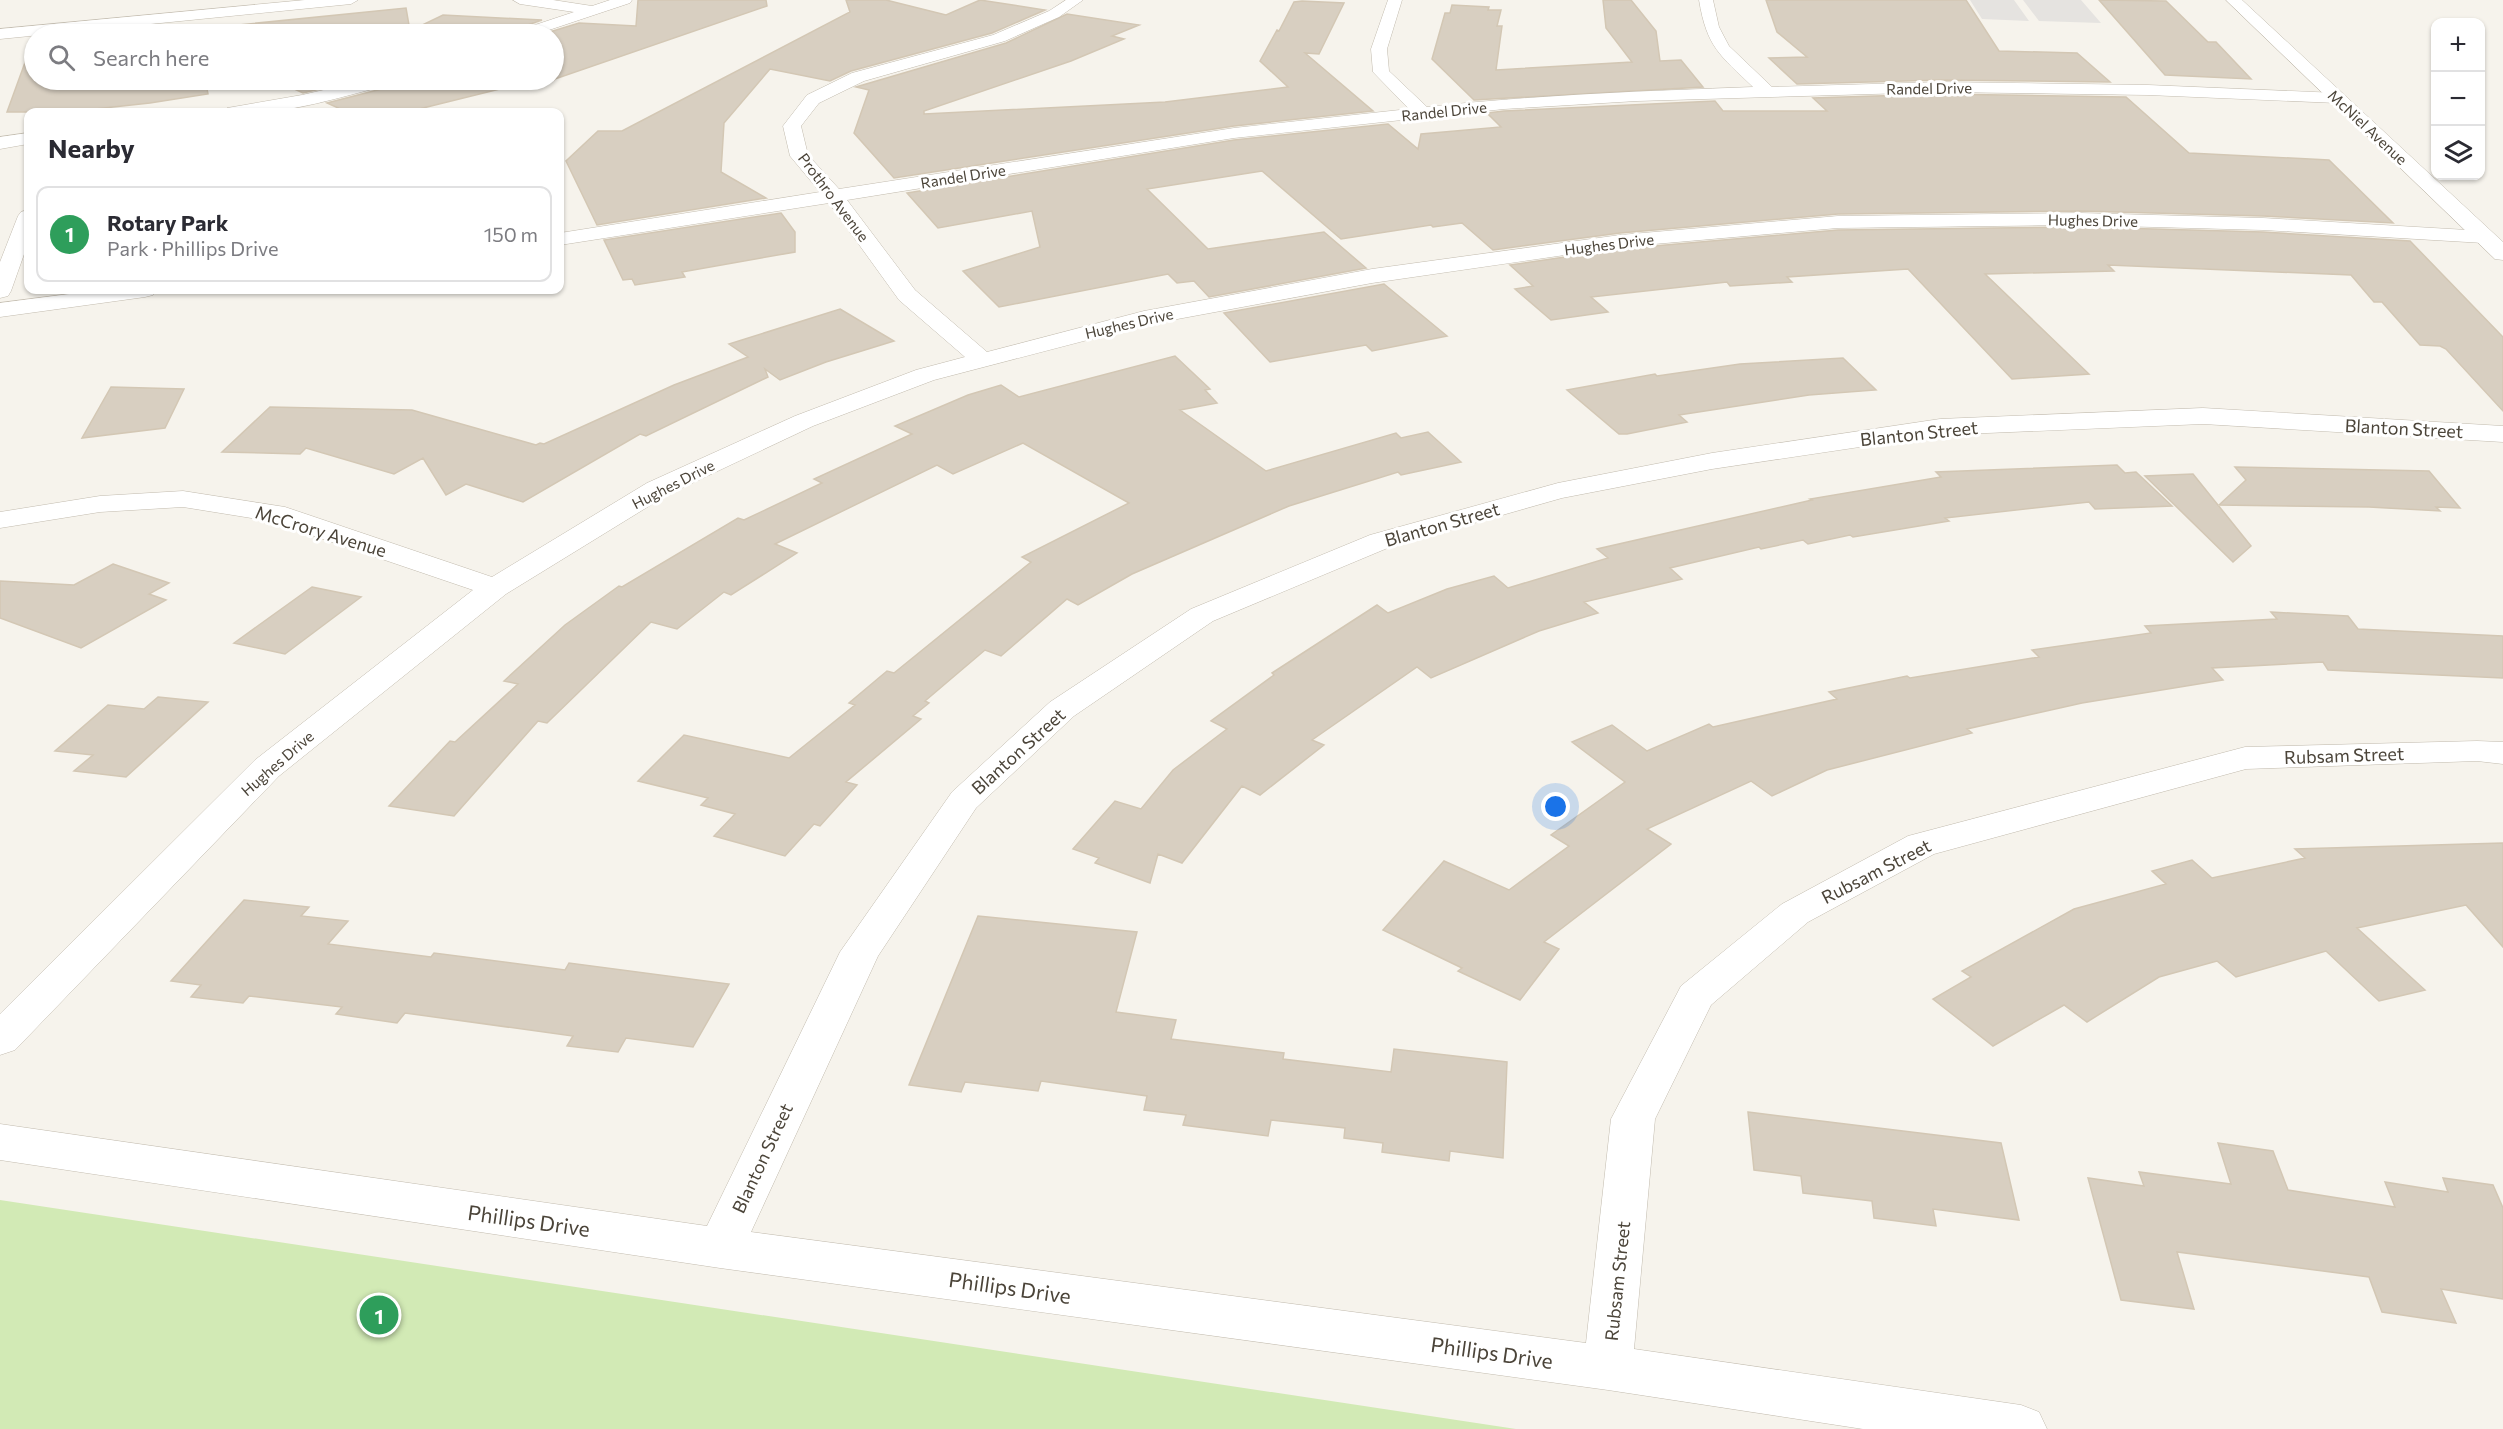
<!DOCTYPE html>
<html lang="en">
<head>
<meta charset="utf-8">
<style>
  :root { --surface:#fff; --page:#f2f2f3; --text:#2b2b33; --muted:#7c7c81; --line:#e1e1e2; --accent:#db2777 }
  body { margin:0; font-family:Commissioner,sans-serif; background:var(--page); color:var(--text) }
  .controls { position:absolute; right:18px; top:18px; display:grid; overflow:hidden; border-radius:12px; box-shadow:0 2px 4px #0004 }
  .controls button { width:54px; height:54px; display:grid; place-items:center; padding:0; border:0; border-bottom:2px solid var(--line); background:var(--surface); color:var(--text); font:30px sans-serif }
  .you { position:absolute; left:1556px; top:807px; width:21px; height:21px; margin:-15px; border:4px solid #fff; border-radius:50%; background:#1a73e8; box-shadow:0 0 0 9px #1a73e833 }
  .badge { display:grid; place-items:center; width:39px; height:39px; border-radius:50%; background:var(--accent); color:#fff; font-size:20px; font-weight:700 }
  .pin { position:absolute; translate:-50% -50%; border:3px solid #fff; box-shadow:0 2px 6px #0006 }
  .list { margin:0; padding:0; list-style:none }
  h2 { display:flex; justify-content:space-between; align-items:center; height:78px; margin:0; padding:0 24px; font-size:26px }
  h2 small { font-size:20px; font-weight:400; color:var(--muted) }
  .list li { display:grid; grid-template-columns:39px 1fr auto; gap:18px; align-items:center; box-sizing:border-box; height:96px; margin:0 12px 12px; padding:0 12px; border:2px solid var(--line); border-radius:12px }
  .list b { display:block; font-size:22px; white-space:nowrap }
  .list p { margin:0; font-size:20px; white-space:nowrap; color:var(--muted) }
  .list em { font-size:20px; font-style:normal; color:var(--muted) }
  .icon { flex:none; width:33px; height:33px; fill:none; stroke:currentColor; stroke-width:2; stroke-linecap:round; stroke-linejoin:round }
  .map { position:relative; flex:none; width:2503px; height:1429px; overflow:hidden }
  .search { position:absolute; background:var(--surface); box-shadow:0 2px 4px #0004; left:24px; top:24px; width:540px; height:66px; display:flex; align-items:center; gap:15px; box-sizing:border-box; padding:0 21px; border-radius:33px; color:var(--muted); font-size:22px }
  .panel { position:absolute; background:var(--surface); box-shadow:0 2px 4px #0004; left:24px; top:108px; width:540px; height:186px; border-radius:12px }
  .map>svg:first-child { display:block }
  .green { fill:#d2eab5 }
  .parking { fill:#e5e3e0 }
  .building { fill:#d8cfc1; stroke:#d3c7b4; stroke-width:1.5 }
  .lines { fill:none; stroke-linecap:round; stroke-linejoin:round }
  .minor-casing { stroke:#c2bbae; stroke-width:1 }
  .tertiary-casing { stroke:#c2bbae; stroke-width:1 }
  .minor { fill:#fff; fill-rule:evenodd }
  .tertiary { fill:#fff; fill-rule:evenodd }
  .labels { text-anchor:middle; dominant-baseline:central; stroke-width:6; stroke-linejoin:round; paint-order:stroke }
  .far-street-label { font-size:15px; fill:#4b4439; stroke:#fff }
  .street-label { font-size:18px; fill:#4b4439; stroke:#fff }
  .near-street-label { font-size:21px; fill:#4b4439; stroke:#fff }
</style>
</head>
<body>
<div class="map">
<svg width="2503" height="1429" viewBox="0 0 2503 1429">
  <rect width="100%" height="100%" fill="#f6f3ec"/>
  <!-- green -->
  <path class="green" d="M0,1200L1516,1429H0Z"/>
  <!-- parking -->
  <path class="parking" d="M1970,0H2014L2029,21L1982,19Z
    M2023,0H2081L2101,23L2039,21Z"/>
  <!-- building -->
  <path class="building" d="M638,0H766L767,6L526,89L512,86L407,112H347L327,103L393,86L396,80H554V34H543L579,23L636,26Z
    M846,0H886L946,15L980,0L1045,10L992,33L851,71L830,81L770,69L724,123L721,172L766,198L597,225L566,161L598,131H622L850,12Z
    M1603,0H1631L1656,31L1660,61L1681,60L1703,87L1474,100L1432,59L1445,13H1450L1452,5L1489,7L1488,10H1501L1497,26H1502L1496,70L1632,62L1606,28Z
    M1766,0H1966L1999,51L2077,53L2110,82L1940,80L1797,84L1769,58L1807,57L1777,32Z
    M2099,0L2166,1L2208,42H2216L2251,79L2165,75Z
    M1302,1L1344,3L1319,54L1305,53L1373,111L1234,126L894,178L854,133L869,90L856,87L1006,43L1067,14L1139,25L1112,36L1124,39L1071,61L924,111V114L1165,102L1288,87L1260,61L1277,30L1279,31L1294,2Z
    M406,8L410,31L443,15L542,20L516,29L513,34H149Z
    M31,46H34V80H359L303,93L279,82L268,84L263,81L207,89L208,94L150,103L67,112H7Z
    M1940,94L2126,97L2189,153L2329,160L2393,223L2263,216L2080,211L1838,214L1620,233L1493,250L1462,223L1433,227L1431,225L1341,239L1262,171L1147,189L1208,249L1324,232L1366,268L1209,297L1194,281L1177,283L1168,274L999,307L963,271L1040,247L1032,211L938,228L907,193L1234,140L1388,124L1418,149L1421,134L1501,127L1487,113L1504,111L1715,101L1723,111H1827L1813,98Z
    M781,213L795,232V252L682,272L685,277L635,285L632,279L623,280L604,240Z
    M2080,227L2263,232L2410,241L2503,337V411L2446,349L2440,346L2420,345L2382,302H2374L2351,275L2108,265L2114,271L1985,274L2089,374L2012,379L1908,269L1787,277L1792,282L1730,286L1727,282L1591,297L1608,312L1551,320L1515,289L1533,286L1510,265L1620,249L1838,230Z
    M1384,284L1447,336L1372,351L1366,345L1270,362L1224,313Z
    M840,309L894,341L826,362L780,380L765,369L768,377L646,436L640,434L523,502L466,484L446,495L423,458L394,474L306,448L300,454L222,452L270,407L412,410L536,445L540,443L544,444L674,385L748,357L729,344Z
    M1175,356L1210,389L1205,390L1217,403L1180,410L1266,471L1396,433L1401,438L1428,432L1461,462L1401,475L1398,472L1289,506L1132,574L1078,605L1067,599L1001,656L985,650L925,701L929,703L913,716L921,719L846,782L857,785L820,826L814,824L785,856L714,836L735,814L701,805L708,798L638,781L684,735L789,758L855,705L849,703L887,671L894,673L1031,562L1022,557L1129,503L1023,443L953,474L937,465L775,544L797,553L731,595L724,592L677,629L651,622L547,723L538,721L454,816L389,806L450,741L455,742L518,684L504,681L565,625L619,586L622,587L738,518L744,520L822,483L814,479L912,434L895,426L968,395L1001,385L1019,397Z
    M1843,358L1876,390L1809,395L1679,415L1687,422L1627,434H1619L1567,390L1655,374L1657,376L1740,364Z
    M111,387L184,389L165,428L82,438Z
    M2117,465L2125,473L2136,472L2172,506L2095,509L2089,502L1945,518L1949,521L1853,537L1850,535L1808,544L1803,540L1761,549L1759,547L1670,568L1682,579L1584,602L1598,613L1539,631L1431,678L1417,667L1312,740L1324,745L1260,795L1242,786L1182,863L1158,854L1150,883L1095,863L1099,858L1073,849L1115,801L1141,809L1173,770L1227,729L1211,721L1274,675L1272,673L1377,605L1388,613L1447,589L1494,576L1508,588L1608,558L1597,549L1812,500L1810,499L1941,477L1936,472Z
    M2235,467L2429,471L2460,508L2436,507L2440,511L2369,507L2219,505L2246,480Z
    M2193,474L2251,546L2233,562L2145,476Z
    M113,564L169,583L149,594L166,600L81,648L0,618V581L74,585Z
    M312,587L361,597L285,654L234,643Z
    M2271,612L2348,616L2358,629L2503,636V678L2328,670L2323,662L2212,668L2223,680L2082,703L1967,729L1972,733L1827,770L1772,796L1751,781L1647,829L1671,844L1544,942L1559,949L1520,1000L1458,971L1462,968L1383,930L1444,861L1509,890L1569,846L1551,835L1625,782L1572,742L1612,725L1647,751L1709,724L1713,727L1837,699L1829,692L1907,676L1910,678L2039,657L2032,650L2151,633L2145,626L2277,619Z
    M158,697L208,702L126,777L74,771L93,755L55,751L108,705L144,709Z
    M2503,843V947L2466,905L2357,928L2425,990L2379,1001L2326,951L2236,977L2217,961L2159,977L2087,1022L2064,1005L1993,1046L1933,999L1971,977L1962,971L2074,909L2166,884L2152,871L2192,860L2212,878L2305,858L2295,849Z
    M244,900L309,907L301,916L348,921L328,944L431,957L434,953L565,970L569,963L729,984L693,1047L626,1038L618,1052L567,1046L573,1036L405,1013L397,1023L336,1014L342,1007L249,996L243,1003L191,997L201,985L171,981Z
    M978,916L1137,932L1116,1012L1176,1020L1171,1039L1284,1053L1283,1059L1391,1072L1394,1049L1507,1062L1503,1158L1450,1151L1449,1161L1382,1152L1383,1143L1344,1138L1345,1128L1271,1120L1268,1136L1183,1125L1186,1115L1144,1110L1147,1096L1041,1081L1038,1091L965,1082L961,1092L909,1085Z
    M1748,1112L2001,1143L2019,1220L1933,1209L1936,1226L1874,1218L1872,1201L1803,1193L1801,1176L1754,1170Z
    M2218,1143L2273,1151L2288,1190L2395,1207L2385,1182L2448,1192L2443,1178L2493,1185L2503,1208V1299L2441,1289L2456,1323L2382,1312L2369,1277L2177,1252L2194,1309L2121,1300L2088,1178L2144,1186L2139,1172L2231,1184Z"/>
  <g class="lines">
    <!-- minor casing -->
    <g class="minor-casing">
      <path id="minor" d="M305,0H358L351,4L0,39V29Z
        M513,0H553L592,6L610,0H632L630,3L537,34H515L517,31L574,12L520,4Z
        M1066,0H1083L1059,17L1005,41L864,81L819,103L801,126L808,155L839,189L1234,128L1409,109L1373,72L1371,49L1388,0H1402L1387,49L1389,71L1427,107C1535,95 1644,91 1753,87C1720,55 1707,48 1699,0H1713L1719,27L1729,46L1772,87L1940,82L2148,85L2337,93L2343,94L2346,98L2343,102L2337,103L2148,95L1940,92L1637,101L1504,109L1234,138L847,200L915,290L987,352L1144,311L1372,269L1620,235L1838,216L2080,213L2263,218L2484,231L2491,233L2494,237L2491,241L2484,243L2263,230L2080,225L1838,228L1620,247L1372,283L1145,325L934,380L813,426L667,495L506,594L279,776L15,1050L0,1055V1014L255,760L473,590L270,521L183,507L100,512L0,528V512L100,496L183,491L285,507L492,577L647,483L795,416L916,370L965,357L899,300L829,203L560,245V233L820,192L790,156L783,126L807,95L852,73L993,35L1049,11Z
        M367,80H394L392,84C339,97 279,118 224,112L227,108L233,107L302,95Z
        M28,133V144L0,149V137Z
        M28,210V243L11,291L8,296L0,298V262L18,216L21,212Z
        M100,290H156L153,295L145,297L0,317V303Z
        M2203,408L2503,426V442L2203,424L1940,435L1712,469L1562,498L1390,547L1213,621L1074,716L976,808L878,956L751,1232L1586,1343L1611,1119L1681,986L1782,904L1908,836L2245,747L2477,741L2503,742V764L2477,761L2246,769L1934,854L1808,922L1711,1005L1655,1119L1634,1349L2021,1405L2039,1412L2047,1429H1863L1608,1390L720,1268L0,1160V1124L707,1226L840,952L952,792L1050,702L1191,609L1370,535L1558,483L1712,453L1940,419Z"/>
    </g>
    <!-- tertiary casing -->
    <g class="tertiary-casing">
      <path id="tertiary" d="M2226,0H2242L2503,242V260L2495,259Z"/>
    </g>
    <!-- minor -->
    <use href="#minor" class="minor"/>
    <!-- tertiary -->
    <use href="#tertiary" class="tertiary"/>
  </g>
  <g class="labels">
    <!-- far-street labels -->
    <g class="far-street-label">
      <text transform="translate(1929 88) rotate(-1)">Randel Drive</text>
      <text transform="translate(1444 111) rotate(-6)">Randel Drive</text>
      <text transform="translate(2368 127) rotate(43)">McNiel Avenue</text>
      <text transform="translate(963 176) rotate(-9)">Randel Drive</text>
      <text transform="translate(834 197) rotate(53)">Prothro Avenue</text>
      <text transform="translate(2093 220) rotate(1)">Hughes Drive</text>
      <text transform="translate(1609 244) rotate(-7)">Hughes Drive</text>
      <text transform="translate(1129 323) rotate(-13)">Hughes Drive</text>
      <text transform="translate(673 484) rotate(-27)">Hughes Drive</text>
      <text transform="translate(277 763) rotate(-41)">Hughes Drive</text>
    </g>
    <!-- street labels -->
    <g class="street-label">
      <text transform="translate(2404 428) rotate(3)">Blanton Street</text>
      <text transform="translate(1919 433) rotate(-6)">Blanton Street</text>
      <text transform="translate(1442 524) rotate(-16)">Blanton Street</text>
      <text transform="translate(321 531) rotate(17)">McCrory Avenue</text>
      <text transform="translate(1018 751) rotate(-42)">Blanton Street</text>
      <text transform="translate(2344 755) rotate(-2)">Rubsam Street</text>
      <text transform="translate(1876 871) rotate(-27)">Rubsam Street</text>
      <text transform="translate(762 1158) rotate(-65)">Blanton Street</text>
      <text transform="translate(1617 1281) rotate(-84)">Rubsam Street</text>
    </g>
    <!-- near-street labels -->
    <g class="near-street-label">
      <text transform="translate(529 1220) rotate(8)">Phillips Drive</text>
      <text transform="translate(1010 1287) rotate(8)">Phillips Drive</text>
      <text transform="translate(1492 1352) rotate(8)">Phillips Drive</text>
    </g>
  </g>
</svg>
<div class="controls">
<button>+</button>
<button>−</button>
<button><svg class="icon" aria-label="layers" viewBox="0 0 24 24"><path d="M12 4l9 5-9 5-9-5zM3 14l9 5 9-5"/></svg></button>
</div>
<div class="you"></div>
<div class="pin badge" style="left:379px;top:1315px;background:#2e9e5b">1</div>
<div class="search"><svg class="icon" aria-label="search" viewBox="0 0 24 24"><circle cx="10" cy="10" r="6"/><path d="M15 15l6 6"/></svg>Search here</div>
<section class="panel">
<h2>Nearby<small></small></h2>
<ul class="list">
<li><span class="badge" style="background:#2e9e5b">1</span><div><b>Rotary Park</b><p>Park · Phillips Drive</p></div><em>150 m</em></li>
</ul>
</section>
</div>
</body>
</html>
